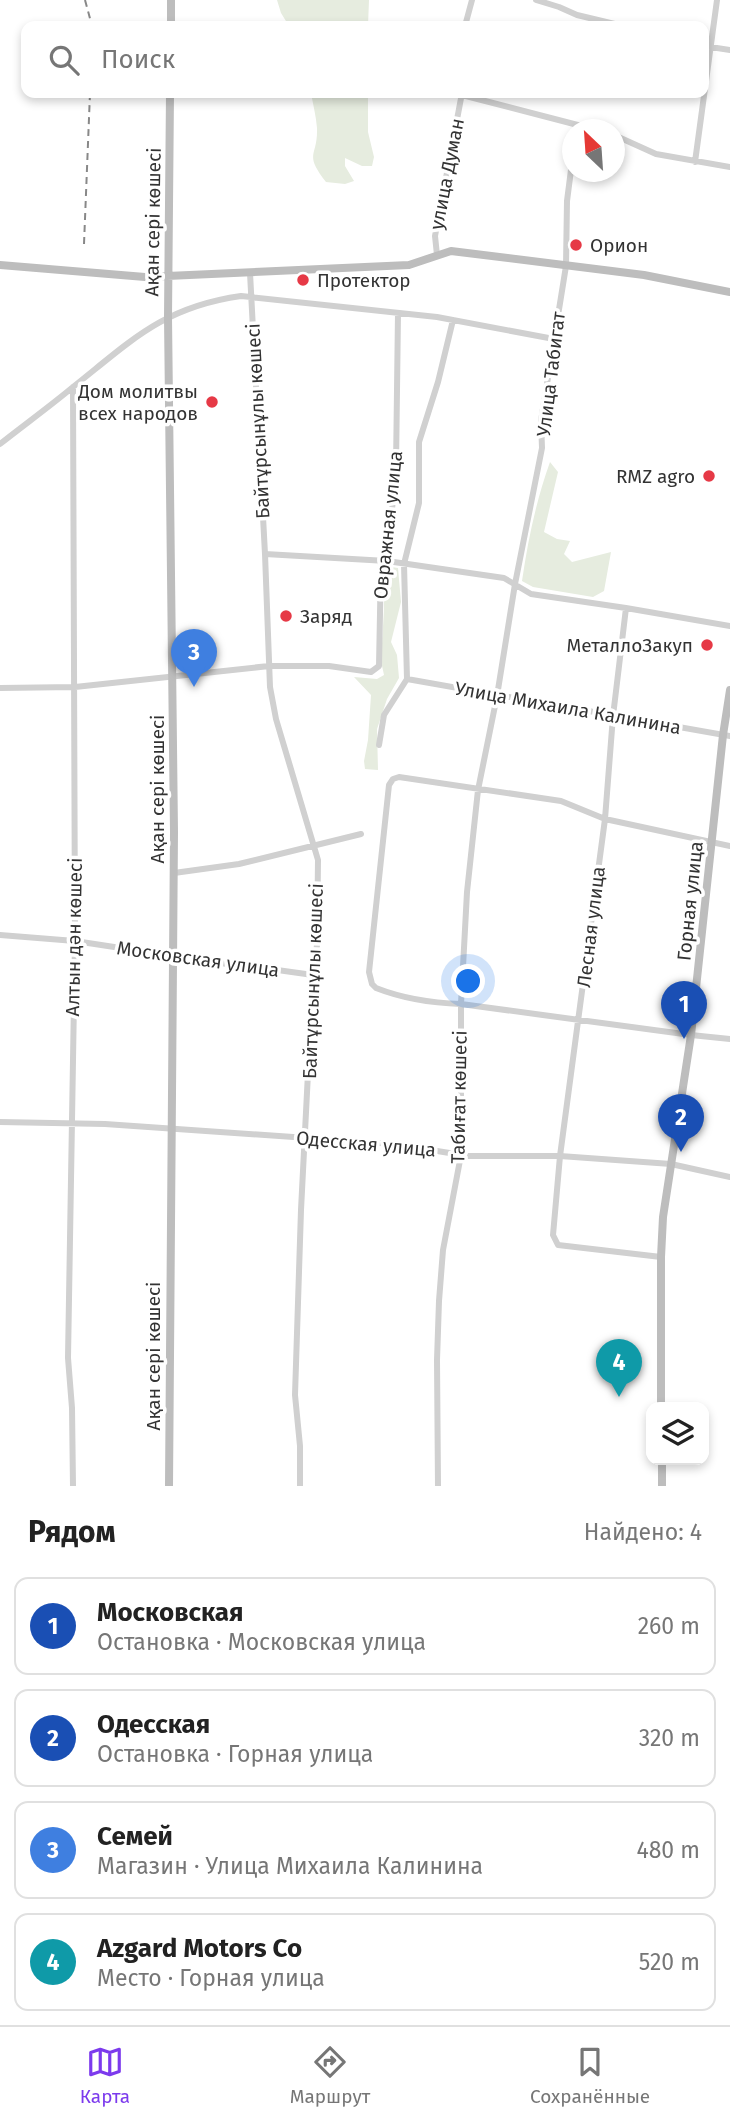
<!DOCTYPE html>
<html lang="ru">
<head>
<meta charset="utf-8">
<style>
  :root { --surface:#fff; --page:#f2f2f2; --text:#222; --muted:#767676; --line:#e0e0e0; --accent:#7c3aed }
  body { margin:0; font-family:"Fira Sans",sans-serif; background:var(--page); color:var(--text) }
  .controls { position:absolute; right:21px; bottom:21px; display:grid; overflow:hidden; border-radius:14px; box-shadow:0 4px 10px #0003 }
  .controls button { width:63px; height:63px; display:grid; place-items:center; padding:0; border:0; border-bottom:2px solid var(--line); background:var(--surface); color:var(--text); font:35px sans-serif }
  .compass { position:absolute; left:562px; top:119px; width:63px; height:63px; border-radius:50%; background:var(--surface); box-shadow:0 4px 10px #0003; rotate:335deg }
  .you { position:absolute; left:469px; top:982px; width:24px; height:24px; margin:-18px; border:5px solid #fff; border-radius:50%; background:#1a73e8; box-shadow:0 0 0 10px #1a73e833 }
  .badge { display:grid; place-items:center; width:46px; height:46px; border-radius:50%; background:var(--accent); color:#fff; font-size:23px; font-weight:700 }
  .pin { position:absolute; translate:-50% -58px; filter:drop-shadow(0 2px 4px #0008) }
  .pin::after { content:''; position:absolute; top:37px; width:24px; height:21px; background:inherit; clip-path:polygon(0 0,100% 0,50% 100%) }
  .list { margin:0; padding:0; list-style:none }
  h2 { display:flex; justify-content:space-between; align-items:center; height:91px; margin:0; padding:0 28px; font-size:30px }
  h2 small { font-size:23px; font-weight:400; color:var(--muted) }
  .list li { display:grid; grid-template-columns:46px 1fr auto; gap:21px; align-items:center; box-sizing:border-box; height:98px; margin:0 14px 14px; padding:0 14px; border:2px solid var(--line); border-radius:14px }
  .list b { display:block; font-size:26px; white-space:nowrap }
  .list p { margin:0; font-size:23px; white-space:nowrap; color:var(--muted) }
  .list em { font-size:23px; font-style:normal; color:var(--muted) }
  .icon { flex:none; width:38px; height:38px; fill:none; stroke:currentColor; stroke-width:2; stroke-linecap:round; stroke-linejoin:round }
  .map { position:relative; flex:none; width:730px; height:1486px; overflow:hidden }
  .search { position:absolute; background:var(--surface); box-shadow:0 4px 10px #0003; left:21px; right:21px; top:21px; height:77px; display:flex; align-items:center; gap:18px; box-sizing:border-box; padding:0 24px; border-radius:14px; color:var(--muted); font-size:26px }
  .sheet { height:539px; background:var(--surface) }
  nav { display:flex; justify-content:space-around; align-items:center; box-sizing:border-box; height:98px; border-top:2px solid var(--line); background:var(--surface); font-size:19px; color:var(--muted) }
  nav a { display:grid; justify-items:center; gap:4px }
  nav .on { color:var(--accent) }
  .map>svg:first-child { display:block }
  .green { fill:#e6ecdf }
  .lines { fill:none; stroke-linecap:round; stroke-linejoin:round }
  .street { stroke:#d0d0d0; stroke-width:6 }
  .secondary { stroke:#bdbdbd; stroke-width:8 }
  .rail { stroke:#888; stroke-width:2; stroke-dasharray:7 5; stroke-linecap:butt }
  .poi-dot { fill:#e63946; stroke:#fff; stroke-width:2.5 }
  .labels { text-anchor:middle; dominant-baseline:central; stroke-width:7; stroke-linejoin:round; paint-order:stroke }
  .street-label { font-size:19px; fill:#333; stroke:#fff }
  .poi-label { font-size:19px; fill:#333; stroke:#fff; text-anchor:start }
</style>
</head>
<body>
<div class="map">
<svg width="730" height="1486" viewBox="0 0 730 1486">
  <rect width="100%" height="100%" fill="#fff"/>
  <!-- green -->
  <path class="green" d="M277,0H369L368,26H289L281,13Z
    M311,93H368V132L374,157L372,166H362L345,158V166L354,181L345,184L326,182C303,152 318,158 317,128C316,116 313,104 311,93Z
    M550,462L558,472L544,532L557,539L570,541L564,554L572,562L611,552L604,591L593,597L533,587L522,581C528,540 536,501 550,462Z
    M384,566L398,568L401,602L391,642L397,655L399,678L387,699L377,729L378,770L365,769L364,761L368,740L371,695L354,677L377,679L384,675L381,661L384,609Z"/>
  <g class="lines">
    <!-- street -->
    <path class="street" d="M536,0L559,7L577,15L623,26
      M465,26L472,0
      M704,46L730,50
      M462,95L597,130
      M614,135L656,154L730,167
      M695,162L717,0
      M437,255L435,236L462,93
      M250,273L265,554L270,687L276,719L318,860L317,945L313,975L301,1210L295,1395L300,1446V1486
      M0,444C24,425 49,407 73,387C131,341 163,307 241,296L437,317L554,339
      M265,554L387,561L504,578L531,594L626,608L730,626
      M626,608L613,716L605,819L560,1156L553,1235L558,1245L661,1257
      M407,679L730,736
      M0,688L75,687L269,666H329L371,672L379,666L381,561L390,531L396,467L398,313
      M379,745L384,715L407,679L404,564L419,503V442L438,382L453,320
      M730,846L605,819L561,801L399,777L393,779L389,785L369,972L372,984L376,988C404,999 431,1003 461,1004L691,1035L730,1039
      M174,873L239,864L361,834
      M0,935L75,941L173,956L189,960L249,966L313,975
      M0,1122L105,1124L394,1144L468,1156H560L671,1164L730,1177
      M73,1486L72,1408L68,1358L75,941L73,387
      M438,1486L437,1360L439,1301L443,1250L461,1155V1004L467,892L478,790L497,696L515,584L542,448L541,421L566,266L567,201L572,162"/>
    <!-- secondary -->
    <path class="secondary" d="M171,26V0
      M0,265L145,277L409,265L451,251L644,275L730,292
      M661,1407V1257L663,1217L691,1035L723,735L730,690
      M662,1460V1486
      M169,1486L174,832L168,317L170,93"/>
    <!-- rail -->
    <path class="rail" d="M85,0L92,26
      M84,244L90,93"/>
  </g>
  <!-- markers -->
  <g class="poi-dot">
    <circle cx="576" cy="245" r="7"/>
    <circle cx="303" cy="280" r="7"/>
    <circle cx="212" cy="402" r="7"/>
    <circle cx="709" cy="476" r="7"/>
    <circle cx="286" cy="616" r="7"/>
    <circle cx="707" cy="645" r="7"/>
  </g>
  <g class="labels">
    <!-- street labels -->
    <g class="street-label">
      <text transform="translate(447 174) rotate(-79)">улица Думан</text>
      <text transform="translate(153 222) rotate(-89)">Ақан сері көшесі</text>
      <text transform="translate(551 374) rotate(-83)">Улица Табигат</text>
      <text transform="translate(258 421) rotate(-93)">Байтұрсынұлы көшесі</text>
      <text transform="translate(388 525) rotate(-84)">Овражная улица</text>
      <text transform="translate(568 708) rotate(10)">Улица Михаила Калинина</text>
      <text transform="translate(157 789) rotate(-90)">Ақан сері көшесі</text>
      <text transform="translate(690 901) rotate(-84)">Горная улица</text>
      <text transform="translate(591 927) rotate(-83)">Лесная улица</text>
      <text transform="translate(74 937) rotate(-89)">Алтын дән көшесі</text>
      <text transform="translate(198 959) rotate(8)">Московская улица</text>
      <text transform="translate(313 981) rotate(-88)">Байтұрсынұлы көшесі</text>
      <text transform="translate(459 1097) rotate(-89)">Табиғат көшесі</text>
      <text transform="translate(366 1144) rotate(5)">Одесская улица</text>
      <text transform="translate(153 1356) rotate(-90)">Ақан сері көшесі</text>
    </g>
    <!-- poi labels -->
    <g class="poi-label">
      <text x="590" y="245">Орион</text>
      <text x="317" y="280">Протектор</text>
      <text x="198" y="391" text-anchor="end">Дом молитвы<tspan x="198" dy="22">всех народов</tspan></text>
      <text x="695" y="476" text-anchor="end">RMZ agro</text>
      <text x="300" y="616">Заряд</text>
      <text x="693" y="645" text-anchor="end">МеталлоЗакуп</text>
    </g>
  </g>
</svg>
<div class="controls">
<button><svg class="icon" aria-label="layers" viewBox="0 0 24 24"><path d="M12 4l9 5-9 5-9-5zM3 14l9 5 9-5"/></svg></button>
</div>
<svg class="compass" viewBox="-18 -18 36 36"><path d="M0-13l5 13h-10z" fill="#e53935"/><path d="M0 13l5-13h-10z" fill="#767676"/></svg>
<div class="you"></div>
<div class="pin badge" style="left:684px;top:1039px;background:#1a4fb4">1</div>
<div class="pin badge" style="left:681px;top:1152px;background:#1a4fb4">2</div>
<div class="pin badge" style="left:194px;top:687px;background:#3f7fe0">3</div>
<div class="pin badge" style="left:619px;top:1397px;background:#0f9aa8">4</div>
<div class="search"><svg class="icon" aria-label="search" viewBox="0 0 24 24"><circle cx="10" cy="10" r="6"/><path d="M15 15l6 6"/></svg>Поиск</div>
</div>
<section class="sheet">
<h2>Рядом<small>Найдено: 4</small></h2>
<ul class="list">
<li><span class="badge" style="background:#1a4fb4">1</span><div><b>Московская</b><p>Остановка · Московская улица</p></div><em>260 m</em></li>
<li><span class="badge" style="background:#1a4fb4">2</span><div><b>Одесская</b><p>Остановка · Горная улица</p></div><em>320 m</em></li>
<li><span class="badge" style="background:#3f7fe0">3</span><div><b>Семей</b><p>Магазин · Улица Михаила Калинина</p></div><em>480 m</em></li>
<li><span class="badge" style="background:#0f9aa8">4</span><div><b>Azgard Motors Co</b><p>Место · Горная улица</p></div><em>520 m</em></li>
</ul>
</section>
<nav>
<a class="on"><svg class="icon" aria-label="map" viewBox="0 0 24 24"><path d="M3 6l6-2 6 2 6-2v14l-6 2-6-2-6 2zM9 4v14M15 6v14"/></svg>Карта</a>
<a><svg class="icon" aria-label="directions" viewBox="0 0 24 24"><path d="M12 3l9 9-9 9-9-9zM9 14v-3h6M13 9l2 2-2 2"/></svg>Маршрут</a>
<a><svg class="icon" aria-label="saved" viewBox="0 0 24 24"><path d="M7 4h10v16l-5-4-5 4z"/></svg>Сохранённые</a>
</nav>
</body>
</html>
